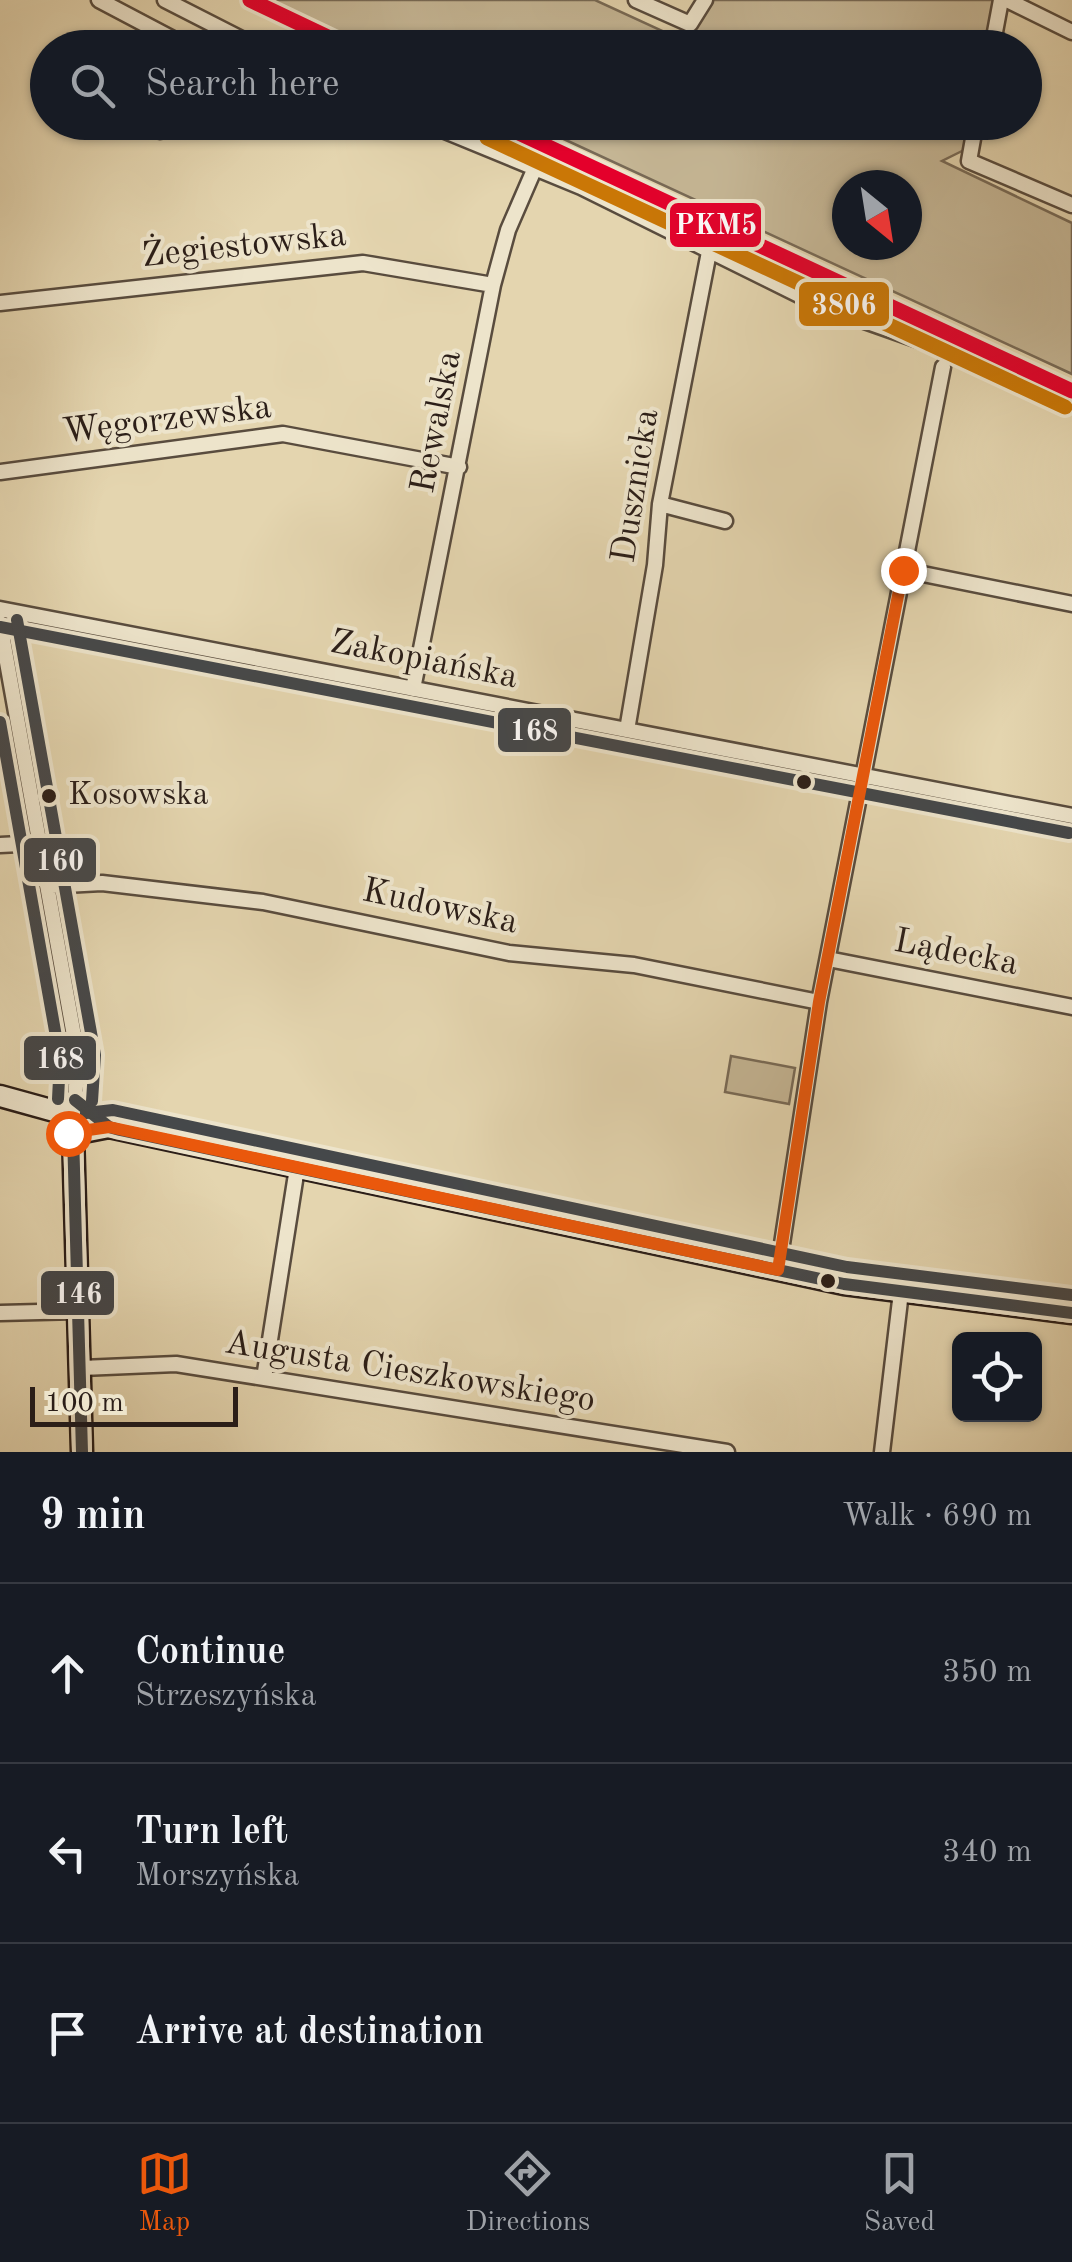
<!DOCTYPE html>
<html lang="en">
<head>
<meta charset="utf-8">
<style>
  :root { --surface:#171b24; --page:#20242c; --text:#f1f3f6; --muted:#9ea1a6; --line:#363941; --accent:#ea580c }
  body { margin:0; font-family:"Old Standard TT",serif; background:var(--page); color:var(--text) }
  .controls { position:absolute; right:30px; bottom:30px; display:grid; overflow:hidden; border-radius:15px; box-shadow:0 2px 8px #0004 }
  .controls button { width:90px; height:90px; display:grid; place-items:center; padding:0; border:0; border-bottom:2px solid var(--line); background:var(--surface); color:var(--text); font:50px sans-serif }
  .compass { position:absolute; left:832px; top:170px; width:90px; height:90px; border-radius:50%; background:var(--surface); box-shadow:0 2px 8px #0004; rotate:150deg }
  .scale { position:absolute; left:30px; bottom:25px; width:208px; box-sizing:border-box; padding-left:10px; border:5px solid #2b1e18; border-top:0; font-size:28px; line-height:35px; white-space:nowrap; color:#2b1e18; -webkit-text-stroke:8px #ede4cb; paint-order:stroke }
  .stop { position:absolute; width:30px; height:30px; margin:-22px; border:8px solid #ea580c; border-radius:50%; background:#fff }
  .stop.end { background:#ea580c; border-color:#fff; box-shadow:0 2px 10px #0008 }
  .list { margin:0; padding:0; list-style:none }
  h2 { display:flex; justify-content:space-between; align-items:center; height:130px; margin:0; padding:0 40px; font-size:42px }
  h2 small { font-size:32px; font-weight:400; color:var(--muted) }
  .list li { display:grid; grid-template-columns:65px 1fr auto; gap:30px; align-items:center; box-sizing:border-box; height:180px; padding:0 40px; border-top:2px solid var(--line) }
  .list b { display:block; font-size:38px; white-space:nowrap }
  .list p { margin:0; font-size:32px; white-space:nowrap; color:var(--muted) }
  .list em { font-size:32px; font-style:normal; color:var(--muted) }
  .icon { flex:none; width:55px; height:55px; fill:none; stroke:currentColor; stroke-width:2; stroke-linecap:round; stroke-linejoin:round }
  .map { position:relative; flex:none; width:1072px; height:1452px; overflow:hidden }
  .search { position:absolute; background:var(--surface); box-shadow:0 2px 8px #0004; left:30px; right:30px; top:30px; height:110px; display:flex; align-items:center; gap:25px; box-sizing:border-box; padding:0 35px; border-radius:55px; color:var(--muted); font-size:38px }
  .sheet { height:670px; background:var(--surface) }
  nav { display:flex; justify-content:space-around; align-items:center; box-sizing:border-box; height:140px; border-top:2px solid var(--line); background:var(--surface); font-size:28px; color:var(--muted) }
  nav a { display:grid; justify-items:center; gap:5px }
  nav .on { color:var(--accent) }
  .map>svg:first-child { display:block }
  .green { fill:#c5b695; stroke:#786a56; stroke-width:2.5; fill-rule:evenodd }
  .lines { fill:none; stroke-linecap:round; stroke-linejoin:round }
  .street-casing { stroke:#594c3e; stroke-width:19 }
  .secondary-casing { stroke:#2b1e18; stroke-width:25 }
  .street { stroke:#ede4cb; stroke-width:14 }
  .secondary { stroke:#ede4cb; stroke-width:20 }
  .bus-1-casing { stroke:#ede4cb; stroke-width:20 }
  .bus-2-casing { stroke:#ede4cb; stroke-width:20 }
  .bus-3-casing { stroke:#ede4cb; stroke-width:20 }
  .bus-1 { stroke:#45484a; stroke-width:12 }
  .bus-2 { stroke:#45484a; stroke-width:12 }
  .bus-3 { stroke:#45484a; stroke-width:12 }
  .rail-1-casing { stroke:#ede4cb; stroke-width:22 }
  .rail-2-casing { stroke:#ede4cb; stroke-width:22 }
  .rail-1 { stroke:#e4002b; stroke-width:15 }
  .rail-2 { stroke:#ca7706; stroke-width:15 }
  .route { stroke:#ea580c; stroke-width:12 }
  .bus-dot { fill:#2b1e18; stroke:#ede4cb; stroke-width:4 }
  .labels { text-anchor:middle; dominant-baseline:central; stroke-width:8; stroke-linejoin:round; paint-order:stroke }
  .bus-label { font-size:32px; fill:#2b1e18; stroke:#ede4cb; text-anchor:start }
  .street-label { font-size:35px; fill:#2b1e18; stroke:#ede4cb }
  .line-badge { stroke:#ede4cb; stroke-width:4 }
  .badge-label { font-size:28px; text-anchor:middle; font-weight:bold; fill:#fff }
</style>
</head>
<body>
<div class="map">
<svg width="1072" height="1452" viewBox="0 0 1072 1452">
  <rect width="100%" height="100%" fill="#e4d5af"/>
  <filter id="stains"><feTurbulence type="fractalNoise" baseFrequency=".002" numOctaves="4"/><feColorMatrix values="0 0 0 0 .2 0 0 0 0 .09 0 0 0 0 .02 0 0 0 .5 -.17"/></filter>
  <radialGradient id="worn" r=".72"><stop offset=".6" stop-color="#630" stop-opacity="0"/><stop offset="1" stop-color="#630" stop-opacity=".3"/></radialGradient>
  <!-- green -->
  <path class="green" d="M265,0H595L686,42L710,0H995L985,48L367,47Z
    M529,123H970L964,150L942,161L1072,223V374ZM847,185H907V245H847Z
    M731,1056L795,1068L789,1104L725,1092Z
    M302,1154L713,1241L740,1244L738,1251L300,1159Z"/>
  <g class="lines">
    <!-- street casing -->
    <g class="street-casing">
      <path id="street" d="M99,0L190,48
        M165,0L259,48
        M636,0L690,24L705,0
        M1007,0L1072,32
        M992,48L1001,0
        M423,122L581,187L819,305L924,342
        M976,122L969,161L1072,205
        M160,131L211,122
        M0,303L363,263L493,285
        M0,472L283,434L459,467
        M660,504L725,521
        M903,570L1072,604
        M0,609L1072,816
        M0,623L78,1058L75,1100
        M413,689L493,285L508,230L534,170
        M627,730L655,565L660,504L709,252
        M0,845L40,843
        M47,886L102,883L263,902L509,953L634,965L819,1002
        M828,959L1072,1007
        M778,1270L819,1002L943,367
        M0,1313L79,1311
        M82,1368L176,1364L727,1452
        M264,1378L297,1168
        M882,1452L901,1292"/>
    </g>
    <!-- secondary casing -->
    <g class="secondary-casing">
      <path id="secondary" d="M0,1096L58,1112
        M58,1112L65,1104L80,1101L109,1127
        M73,1134L109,1127L844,1284L1072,1313
        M73,1134L82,1452"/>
    </g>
    <!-- street -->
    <use href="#street" class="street"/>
    <!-- secondary -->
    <use href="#secondary" class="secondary"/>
    <!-- bus-1 casing -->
    <g class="bus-1-casing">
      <path id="bus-1" d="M75,1100L109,1127L120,1130L844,1284L1072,1313
        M73,1134L82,1452"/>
    </g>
    <!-- bus-2 casing -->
    <g class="bus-2-casing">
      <path id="bus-2" d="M0,627L1069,833
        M0,722L60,1059L58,1099"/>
    </g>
    <!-- bus-3 casing -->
    <g class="bus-3-casing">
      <path id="bus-3" d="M17,620L95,1055L92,1101
        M86,1113L113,1110L847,1267L1072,1295"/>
    </g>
    <!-- bus-1 -->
    <use href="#bus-1" class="bus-1"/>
    <!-- bus-2 -->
    <use href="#bus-2" class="bus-2"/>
    <!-- bus-3 -->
    <use href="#bus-3" class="bus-3"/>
    <!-- rail-1 casing -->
    <g class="rail-1-casing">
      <path id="rail-1" d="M250,0L351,48
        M495,122L1072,391"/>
    </g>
    <!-- rail-2 casing -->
    <g class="rail-2-casing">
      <path id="rail-2" d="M487,138L1065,407"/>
    </g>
    <!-- rail-1 -->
    <use href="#rail-1" class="rail-1"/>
    <!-- rail-2 -->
    <use href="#rail-2" class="rail-2"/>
  </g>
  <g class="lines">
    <!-- route -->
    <path class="route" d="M68,1133L109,1127L778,1270L819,1002L903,570"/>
  </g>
  <!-- markers -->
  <g class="bus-dot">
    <circle cx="804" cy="782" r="9"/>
    <circle cx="49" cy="796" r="9"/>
    <circle cx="828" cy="1281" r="9"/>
  </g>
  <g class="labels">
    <!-- bus labels -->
    <g class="bus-label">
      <text x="68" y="796">Kosowska</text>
    </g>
    <!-- street labels -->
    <g class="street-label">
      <text transform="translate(244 246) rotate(-6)">Żegiestowska</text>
      <text transform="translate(167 420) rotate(-7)">Węgorzewska</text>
      <text transform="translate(437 422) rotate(-79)">Rewalska</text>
      <text transform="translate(636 486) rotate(-81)">Dusznicka</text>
      <text transform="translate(424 660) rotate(11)">Zakopiańska</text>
      <text transform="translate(440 907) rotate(12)">Kudowska</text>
      <text transform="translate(956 953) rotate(11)">Lądecka</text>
      <text transform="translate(410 1372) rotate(9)">Augusta Cieszkowskiego</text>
    </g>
  </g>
  <g class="line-badge">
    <rect x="668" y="201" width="95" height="48" rx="10" fill="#e4002b"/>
    <rect x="797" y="280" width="94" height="48" rx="10" fill="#ca7706"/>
    <rect x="496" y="706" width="77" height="48" rx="10" fill="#45484a"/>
    <rect x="22" y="836" width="76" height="48" rx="10" fill="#45484a"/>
    <rect x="22" y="1034" width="76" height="48" rx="10" fill="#45484a"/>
    <rect x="39" y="1269" width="77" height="48" rx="10" fill="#45484a"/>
  </g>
  <g class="badge-label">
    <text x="716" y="234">PKM5</text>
    <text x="844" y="314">3806</text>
    <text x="534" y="740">168</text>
    <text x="60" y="870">160</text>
    <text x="60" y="1068">168</text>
    <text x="78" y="1303">146</text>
  </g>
  <rect width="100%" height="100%" filter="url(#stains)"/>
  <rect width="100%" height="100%" fill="url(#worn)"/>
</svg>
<div class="controls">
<button><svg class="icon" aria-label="locate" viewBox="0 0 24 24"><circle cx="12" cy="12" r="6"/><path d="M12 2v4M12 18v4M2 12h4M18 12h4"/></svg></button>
</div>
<svg class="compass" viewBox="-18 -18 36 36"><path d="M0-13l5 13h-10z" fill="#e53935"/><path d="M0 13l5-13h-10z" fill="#9ea1a6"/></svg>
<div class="scale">100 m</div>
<div class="stop" style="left:68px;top:1133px"></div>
<div class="stop end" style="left:903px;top:570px"></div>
<div class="search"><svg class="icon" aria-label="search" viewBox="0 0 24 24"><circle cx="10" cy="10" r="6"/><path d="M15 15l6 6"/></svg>Search here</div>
</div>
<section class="sheet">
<h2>9 min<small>Walk · 690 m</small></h2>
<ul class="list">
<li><svg class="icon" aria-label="ahead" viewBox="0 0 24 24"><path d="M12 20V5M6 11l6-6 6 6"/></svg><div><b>Continue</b><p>Strzeszyńska</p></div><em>350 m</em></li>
<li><svg class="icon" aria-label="left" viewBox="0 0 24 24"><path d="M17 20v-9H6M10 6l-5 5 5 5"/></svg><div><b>Turn left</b><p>Morszyńska</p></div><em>340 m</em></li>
<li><svg class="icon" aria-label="arrive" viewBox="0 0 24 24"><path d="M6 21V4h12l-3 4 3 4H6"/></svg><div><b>Arrive at destination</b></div></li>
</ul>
</section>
<nav>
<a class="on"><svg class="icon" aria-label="map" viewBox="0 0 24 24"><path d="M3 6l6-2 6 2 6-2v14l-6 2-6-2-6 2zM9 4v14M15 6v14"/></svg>Map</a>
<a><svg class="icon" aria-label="directions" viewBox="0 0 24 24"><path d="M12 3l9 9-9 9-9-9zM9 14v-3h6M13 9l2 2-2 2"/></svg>Directions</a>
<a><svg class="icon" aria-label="saved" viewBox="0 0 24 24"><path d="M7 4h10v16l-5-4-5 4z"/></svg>Saved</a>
</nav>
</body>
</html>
